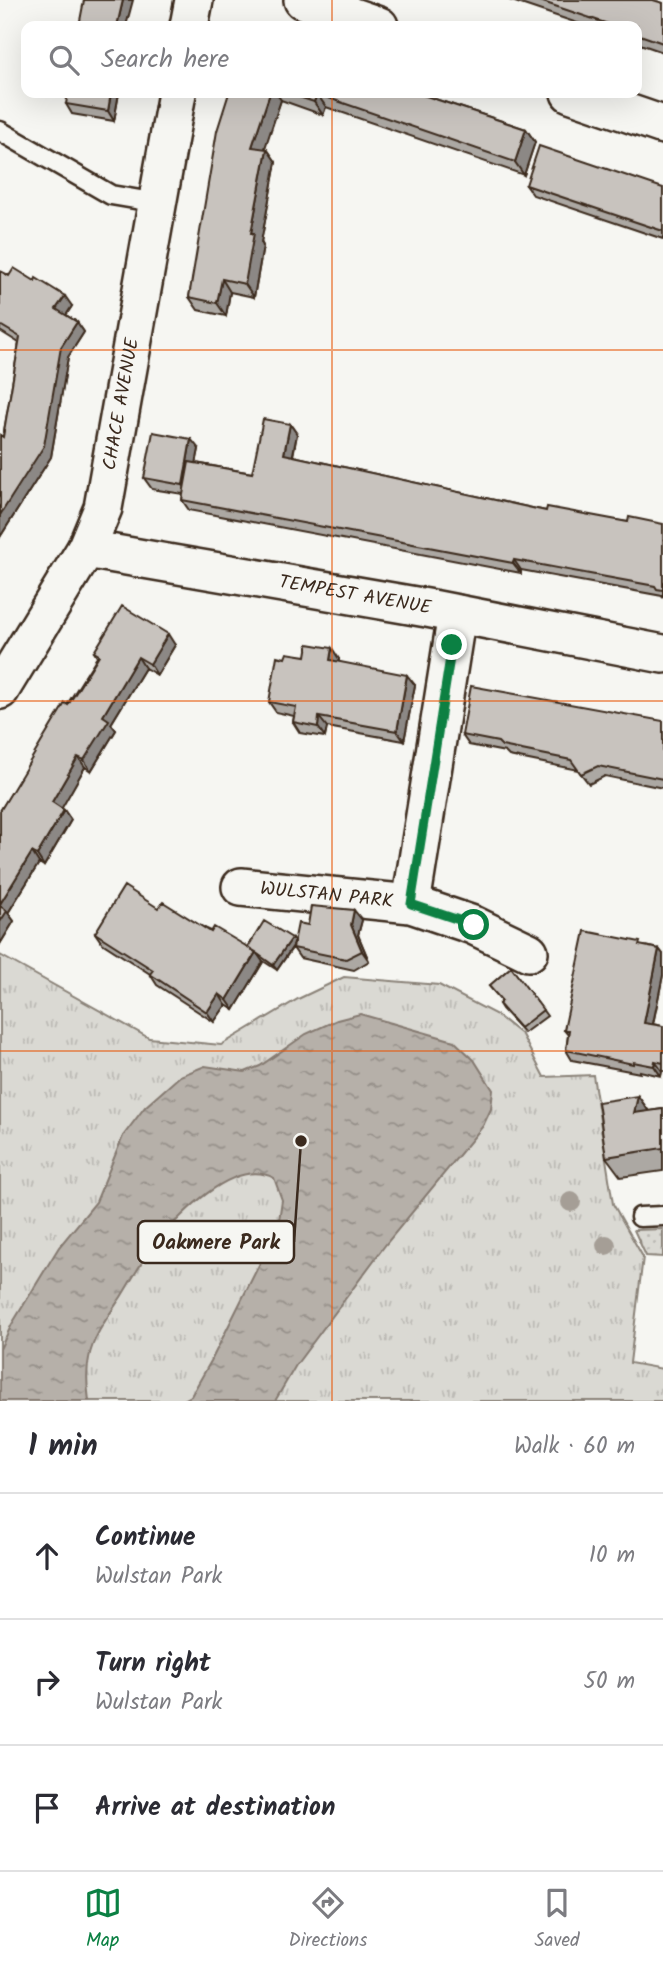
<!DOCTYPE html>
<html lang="en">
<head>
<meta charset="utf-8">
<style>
  :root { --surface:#fff; --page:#f2f2f3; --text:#2b2b33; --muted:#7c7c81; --line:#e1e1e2; --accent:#0b8043 }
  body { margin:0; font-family:Kalam,sans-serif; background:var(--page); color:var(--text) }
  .stop { position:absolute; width:21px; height:21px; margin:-16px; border:5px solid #0b8043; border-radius:50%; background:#fff }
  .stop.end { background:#0b8043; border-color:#fff; box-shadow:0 2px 7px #0008 }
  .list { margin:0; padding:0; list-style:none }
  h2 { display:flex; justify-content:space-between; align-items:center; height:91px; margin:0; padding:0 28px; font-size:30px }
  h2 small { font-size:23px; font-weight:400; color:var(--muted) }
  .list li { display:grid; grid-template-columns:46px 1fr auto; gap:21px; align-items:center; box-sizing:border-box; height:126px; padding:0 28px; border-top:2px solid var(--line) }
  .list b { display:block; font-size:26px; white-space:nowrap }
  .list p { margin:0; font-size:23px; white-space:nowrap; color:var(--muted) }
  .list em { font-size:23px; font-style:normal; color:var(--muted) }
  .icon { flex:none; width:38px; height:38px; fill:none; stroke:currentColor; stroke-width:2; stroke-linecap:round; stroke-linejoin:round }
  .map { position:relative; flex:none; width:663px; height:1401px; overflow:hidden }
  .search { position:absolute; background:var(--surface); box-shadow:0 7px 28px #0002; left:21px; right:21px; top:21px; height:77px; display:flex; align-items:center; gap:18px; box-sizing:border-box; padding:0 24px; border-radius:14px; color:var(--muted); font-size:26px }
  .sheet { height:469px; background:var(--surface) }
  nav { display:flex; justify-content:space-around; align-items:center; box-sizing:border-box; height:98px; border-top:2px solid var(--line); background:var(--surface); font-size:19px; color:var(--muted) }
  nav a { display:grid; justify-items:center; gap:4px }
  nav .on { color:var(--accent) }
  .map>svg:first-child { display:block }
  .grass { fill:url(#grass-dots); stroke:#8a8278; stroke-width:2 }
  .park { fill:url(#park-tufts); stroke:#8a8278; stroke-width:2 }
  .water { fill:url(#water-ripples); stroke:#857a71; stroke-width:2 }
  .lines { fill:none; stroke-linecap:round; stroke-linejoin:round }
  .lane-casing { stroke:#3b2a1e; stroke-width:23 }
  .street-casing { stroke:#3b2a1e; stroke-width:42 }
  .lane { stroke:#f6f6f2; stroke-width:18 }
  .street { stroke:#f6f6f2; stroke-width:37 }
  .tree { fill:#a59e96 }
  .wall { fill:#aca8a3; stroke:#3b2a1e; stroke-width:2 }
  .shaded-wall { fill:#8c8885; stroke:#3b2a1e; stroke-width:2 }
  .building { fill:#c8c3be; stroke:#3b2a1e; stroke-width:2 }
  .route { stroke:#0b8043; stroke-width:9 }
  .grid { fill:none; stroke:#e8590c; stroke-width:2; stroke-opacity:0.55 }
  .labels { text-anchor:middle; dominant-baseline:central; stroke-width:6; stroke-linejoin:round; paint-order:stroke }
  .street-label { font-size:19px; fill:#3b2a1e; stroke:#f6f6f2 }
  .leader { fill:none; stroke:#3b2a1e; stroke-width:2.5 }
  .callout-dot { fill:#3b2a1e; stroke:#f6f6f2; stroke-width:2.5 }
  .callout { fill:#f6f6f2; stroke:#3b2a1e; stroke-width:2.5 }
  .callout-label { font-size:21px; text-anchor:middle; font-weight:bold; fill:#3b2a1e }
</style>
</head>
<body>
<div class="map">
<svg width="663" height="1401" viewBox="0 0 663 1401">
  <defs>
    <pattern id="grass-dots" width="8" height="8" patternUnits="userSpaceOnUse" patternTransform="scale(1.75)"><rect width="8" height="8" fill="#dad9d3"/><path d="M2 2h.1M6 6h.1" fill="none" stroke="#bcbab5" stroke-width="1.8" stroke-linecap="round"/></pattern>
    <pattern id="park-tufts" width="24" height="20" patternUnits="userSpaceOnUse" patternTransform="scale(1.75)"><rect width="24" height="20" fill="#dad9d3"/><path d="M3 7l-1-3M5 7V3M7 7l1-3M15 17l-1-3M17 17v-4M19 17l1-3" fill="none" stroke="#bcbab5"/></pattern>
    <pattern id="water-ripples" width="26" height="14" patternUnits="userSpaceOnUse" patternTransform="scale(1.75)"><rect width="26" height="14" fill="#b6b0a9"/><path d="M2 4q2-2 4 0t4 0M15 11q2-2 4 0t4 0" fill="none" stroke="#958f89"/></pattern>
  </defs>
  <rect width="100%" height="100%" fill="#f6f6f2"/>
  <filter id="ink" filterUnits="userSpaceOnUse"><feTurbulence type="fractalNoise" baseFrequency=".0143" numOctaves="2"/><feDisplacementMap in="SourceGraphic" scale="14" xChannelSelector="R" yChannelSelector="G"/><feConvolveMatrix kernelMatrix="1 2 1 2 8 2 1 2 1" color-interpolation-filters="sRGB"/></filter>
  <g filter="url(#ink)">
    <!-- grass -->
    <path class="grass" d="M663,1229V1257L646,1256L634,1230Z"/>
    <!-- park -->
    <path class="park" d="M0,955L149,1038L221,1045L298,999L344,977L439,985L497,1015L522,1035L544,1077L593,1075L613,1204L643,1257L630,1363L663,1369V1401H0Z"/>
    <!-- water -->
    <path class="water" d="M360,1014L454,1041L474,1060L493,1090L491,1109L483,1126L386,1244L296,1365L275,1401H182L191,1396L211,1361L278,1227L282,1200L274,1178C233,1156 177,1218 153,1247C141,1262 131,1281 121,1297C109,1315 93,1336 89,1358C86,1372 87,1387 89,1401H0V1349L12,1324L59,1247L96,1202L123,1136L145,1107L180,1076L205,1066L245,1072L260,1066L306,1034L337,1020Z"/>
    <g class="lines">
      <!-- lane casing -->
      <g class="lane-casing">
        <path id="lane" d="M0,131L111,195L158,203
          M640,1217L663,1216"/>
      </g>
      <!-- street casing -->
      <g class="street-casing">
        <g id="street">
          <path d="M303,0L379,26"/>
          <path d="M189,26L194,0"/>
          <path d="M570,93L663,125"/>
          <path id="s1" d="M86,549L427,608L663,654"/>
          <path id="s2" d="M0,690L86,549L103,508L177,93"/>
          <path id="s3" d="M241,887L411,904L473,925L529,952"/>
          <path d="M411,904L457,614"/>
        </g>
      </g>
      <!-- lane -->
      <use href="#lane" class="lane"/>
      <!-- street -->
      <use href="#street" class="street"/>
    </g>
    <!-- trees -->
    <g class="tree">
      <circle cx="571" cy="1202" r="10"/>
      <circle cx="606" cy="1245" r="10"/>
    </g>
    <!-- wall -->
    <path class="wall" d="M509,0H653L663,3V52L637,43V26H586Z
      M119,93L114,121L72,114L66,104Z
      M229,93H417L526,129L535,142L524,175L326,107L323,115L281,100L264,149H267L276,162L261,242L263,246L254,297L230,292L226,316L198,310L189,297Z
      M526,185L663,188V239L533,195Z
      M0,271L72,306L66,315L77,322L84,332L68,357L51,457L0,537V435L3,437L19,343L0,331Z
      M290,424L297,434L293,456L546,511L628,522L663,524V598L662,596L575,580L521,570V573L189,510L182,500L183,494L152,489L144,478L199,449L196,463L252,473Z
      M175,645L157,675L145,668L111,724L116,730L91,771L85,767L61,808L64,810L71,820L44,866L39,863L8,913L14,921L0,944V811L97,657L94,652Z
      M306,656L339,659V662L415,685L404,741L327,727L325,737L300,733L293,722L294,716L276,712L269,702L285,658Z
      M663,721V788L605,776L589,784L578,770L509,756L505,752L469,745L462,735Z
      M158,908L248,947L292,938L294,942L308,925L362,920L358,935L369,961L354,970L300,958L293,948V947L277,970L260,959L263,962L234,1010L226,1005L214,1022L157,985L150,974L102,943L95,933Z
      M644,946L659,949L663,954V975L653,1024L663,1026V1071H662L661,1076L640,1071V1073L572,1060L566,1050L568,1035L564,1030Z
      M511,967L547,1016L524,1033L502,1009L499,1004L502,1001L489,986Z
      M638,1096L649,1111L663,1109V1171L621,1177L606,1157Z"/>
    <!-- shaded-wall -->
    <path class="shaded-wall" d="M123,0H133L126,26H117Z
      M111,93H119L114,121L108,111Z
      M270,93H276L281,100L261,160L252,147Z
      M317,94L326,107L323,115L314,102Z
      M526,129L535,142L524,175L515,162Z
      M267,149L276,162L261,242L263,246L254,297L245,284L251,233Z
      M222,279L230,292L226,316L217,303Z
      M65,296L72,306L63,320L56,309Z
      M77,322L84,332L68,357L51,457L0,537V515L61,347Z
      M290,424L297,434L291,464L284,454Z
      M191,439L199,449L190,495L183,485Z
      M514,560L521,570V573L513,563Z
      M168,634L175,645L157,675L150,664Z
      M332,648L339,659L337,670L330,660Z
      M138,657L145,668L111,724L116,730L91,771L84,760L103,716Z
      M407,675L415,685L404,741L397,731Z
      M319,717L327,727L325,737L318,727Z
      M78,757L85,767L59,813L52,802Z
      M64,810L71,820L44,866L37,855Z
      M32,852L39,863L8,913L14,921L0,944V904Z
      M354,910L362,920L358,935L369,961L362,951L351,925Z
      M292,938L295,943L277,970L273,965Z
      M659,949L663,954V975L651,1033L644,1023Z
      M256,952L263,962L234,1010L227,1000Z
      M219,994L226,1005L214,1022L207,1012Z
      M655,1061L662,1071L661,1076L654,1066Z
      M638,1096L652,1116L634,1113Z"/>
    <!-- building -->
    <path class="building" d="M84,0H123L117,26H79Z
      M537,0H653L663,3V43L637,34V26H614Z
      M68,93H111L108,111L66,104Z
      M229,93H270L252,147L267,149L251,233H254L245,284L222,279L217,303L189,297L217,131Z
      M287,93H417L526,129L515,162L317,94L314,102Z
      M539,146L663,188V231L526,185Z
      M14,268L35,281L36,278L65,296L56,309L77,322L61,347L44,446L0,515V435L3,437L20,337L0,325V271L9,276Z
      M263,419L290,424L284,454L546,511L547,507L628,522L629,517L663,524V590L657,589L655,586L568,570L514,560L513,563L182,500L189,462L252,473Z
      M153,432L191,439L183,485L144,478Z
      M122,606L168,634L150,664L138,657L103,716L109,720L84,760L78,757L52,802L64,810L37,855L32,852L0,904V811L65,703L68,705L99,655L94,652Z
      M308,644L332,648L330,660L407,675L397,731L319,717L318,727L293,722L296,707L269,702L277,656L285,658L287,653L306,656Z
      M471,686L663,721V779L598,766L581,774L571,760L502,746L498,742L462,735Z
      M124,886L158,908L163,902L211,932L214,927L256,952L227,1000L219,994L207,1012L150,974L153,970L95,933Z
      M0,906L7,911L0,922Z
      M311,906L354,910L351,925L362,951L346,959L293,948L298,923L308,925Z
      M264,921L292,938L273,965L248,947Z
      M585,931L640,942L639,945L659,949L644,1023L663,1026V1063L655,1061L654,1066L633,1062V1064L566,1050L569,1030H564Z
      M511,967L543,1010L520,1028L499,1004L502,1001L489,986Z
      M638,1096L634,1113L663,1109V1148L606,1157L598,1102Z"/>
  </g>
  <g class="lines" filter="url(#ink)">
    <!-- route -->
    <path class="route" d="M452,645L411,904L474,925"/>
  </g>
  <!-- grid -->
  <path class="grid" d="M332,0V26M332,93V1401M0,350H663M0,701H663M0,1051H663"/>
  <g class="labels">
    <!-- street labels -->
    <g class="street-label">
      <text stroke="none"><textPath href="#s2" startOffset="315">CHACE AVENUE</textPath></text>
      <text stroke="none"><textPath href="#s1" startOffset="273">TEMPEST AVENUE</textPath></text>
      <text stroke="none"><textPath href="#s3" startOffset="86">WULSTAN PARK</textPath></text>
    </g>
  </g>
  <!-- callouts -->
  <path class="leader" d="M301 1141L294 1242"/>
  <circle class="callout-dot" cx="301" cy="1141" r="7"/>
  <rect class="callout" x="138" y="1221" width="156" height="42" rx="7"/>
  <g class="callout-label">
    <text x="216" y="1249">Oakmere Park</text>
  </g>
</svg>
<div class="stop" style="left:474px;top:925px"></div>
<div class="stop end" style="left:452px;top:645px"></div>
<div class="search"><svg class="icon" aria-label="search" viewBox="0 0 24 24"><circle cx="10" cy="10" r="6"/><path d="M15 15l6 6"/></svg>Search here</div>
</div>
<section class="sheet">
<h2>1 min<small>Walk · 60 m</small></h2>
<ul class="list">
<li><svg class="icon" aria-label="ahead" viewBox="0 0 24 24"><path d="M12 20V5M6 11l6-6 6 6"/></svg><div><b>Continue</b><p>Wulstan Park</p></div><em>10 m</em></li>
<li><svg class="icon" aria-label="right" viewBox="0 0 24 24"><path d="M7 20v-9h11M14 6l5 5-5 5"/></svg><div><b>Turn right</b><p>Wulstan Park</p></div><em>50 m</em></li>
<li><svg class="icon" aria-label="arrive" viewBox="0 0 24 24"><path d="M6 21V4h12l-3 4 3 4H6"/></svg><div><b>Arrive at destination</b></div></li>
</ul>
</section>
<nav>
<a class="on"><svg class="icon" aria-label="map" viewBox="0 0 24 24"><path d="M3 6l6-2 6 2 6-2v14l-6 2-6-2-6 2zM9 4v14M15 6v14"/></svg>Map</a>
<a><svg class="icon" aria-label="directions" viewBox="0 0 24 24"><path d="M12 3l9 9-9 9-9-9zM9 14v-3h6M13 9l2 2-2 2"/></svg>Directions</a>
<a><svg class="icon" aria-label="saved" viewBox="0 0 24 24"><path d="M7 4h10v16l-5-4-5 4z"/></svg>Saved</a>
</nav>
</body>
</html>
